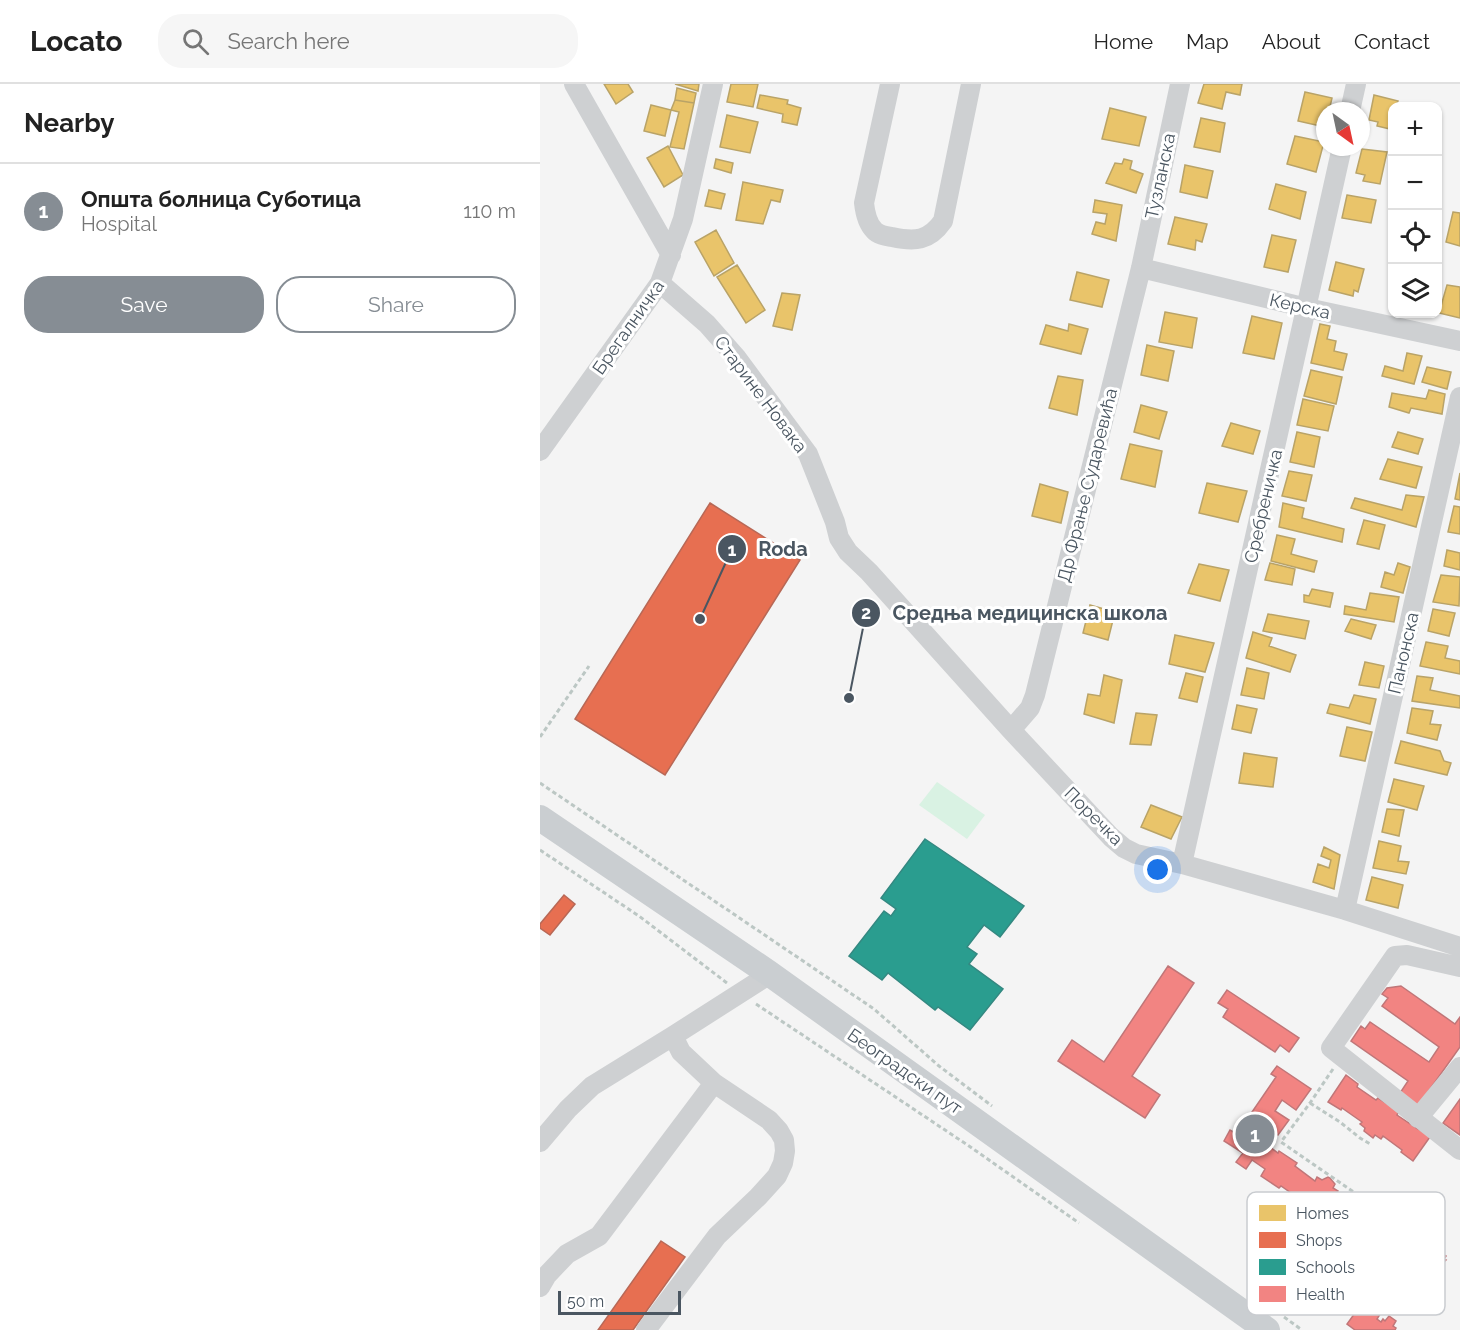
<!DOCTYPE html>
<html lang="en">
<head>
<meta charset="utf-8">
<style>
  :root { --surface:#fff; --page:#f6f6f6; --text:#222; --muted:#767676; --line:#e0e0e0; --accent:#868d94 }
  body { margin:0; font-family:Raleway,sans-serif; background:var(--page); color:var(--text) }
  .controls { position:absolute; right:18px; top:18px; display:grid; overflow:hidden; border-radius:12px; box-shadow:0 2px 4px #0004 }
  .controls button { width:54px; height:54px; display:grid; place-items:center; padding:0; border:0; border-bottom:2px solid var(--line); background:var(--surface); color:var(--text); font:30px sans-serif }
  .compass { position:absolute; left:776px; top:18px; width:54px; height:54px; border-radius:50%; background:var(--surface); box-shadow:0 2px 4px #0004; rotate:147deg }
  .scale { position:absolute; left:18px; bottom:15px; width:123px; box-sizing:border-box; padding-left:6px; border:3px solid #4a5661; border-top:0; font-size:16px; line-height:21px; white-space:nowrap; color:#4a5661; -webkit-text-stroke:4px #fff; paint-order:stroke }
  .you { position:absolute; left:618px; top:786px; width:21px; height:21px; margin:-15px; border:4px solid #fff; border-radius:50%; background:#1a73e8; box-shadow:0 0 0 9px #1a73e833 }
  .badge { display:grid; place-items:center; width:39px; height:39px; border-radius:50%; background:var(--accent); color:#fff; font-size:20px; font-weight:700 }
  .pin { position:absolute; translate:-50% -50%; border:3px solid #fff; box-shadow:0 2px 6px #0006 }
  .list { margin:0; padding:0; list-style:none }
  h2 { display:flex; justify-content:space-between; align-items:center; height:78px; margin:0; padding:0 24px; font-size:26px }
  h2 small { font-size:20px; font-weight:400; color:var(--muted) }
  .list li { display:grid; grid-template-columns:39px 1fr auto; gap:18px; align-items:center; box-sizing:border-box; height:96px; padding:0 24px; border-top:2px solid var(--line) }
  .list b { display:block; font-size:22px; white-space:nowrap }
  .list p { margin:0; font-size:20px; white-space:nowrap; color:var(--muted) }
  .list em { font-size:20px; font-style:normal; color:var(--muted) }
  .actions { display:flex; gap:12px; padding:18px 24px }
  .actions a { flex:1; padding:14px 0; border:2px solid var(--accent); border-radius:24px; text-align:center; font-size:21px; color:var(--accent) }
  .actions .main { background:var(--accent); color:#fff }
  .icon { flex:none; width:33px; height:33px; fill:none; stroke:currentColor; stroke-width:2; stroke-linecap:round; stroke-linejoin:round }
  .map { position:relative; flex:none; width:920px; height:1246px; overflow:hidden }
  header { display:flex; align-items:center; gap:36px; box-sizing:border-box; height:84px; padding:0 30px; background:var(--surface); border-bottom:2px solid var(--line) }
  header strong { font-size:28px }
  nav { display:flex; gap:33px; margin-inline-start:auto; font-size:21px }
  .search { width:420px; height:54px; background:var(--page); display:flex; align-items:center; gap:15px; box-sizing:border-box; padding:0 21px; border-radius:24px; color:var(--muted); font-size:22px }
  main { display:flex }
  aside { flex:1; background:var(--surface) }
  .map>svg:first-child { display:block }
  .green { fill:#d9f2e3 }
  .homes { fill:#e9c46a; stroke:#b9a367; stroke-width:1.5 }
  .shops { fill:#e76f51; stroke:#b86856; stroke-width:1.5 }
  .schools { fill:#2a9d8f; stroke:#348881; stroke-width:1.5 }
  .health { fill:#f28482; stroke:#c07678; stroke-width:1.5 }
  .lines { fill:none; stroke-linecap:round; stroke-linejoin:round }
  .path { stroke:#bcc7c4; stroke-width:3; stroke-dasharray:4.5 3; stroke-linecap:butt }
  .minor { stroke:#ced0d2; stroke-width:20 }
  .major { stroke:#caced1; stroke-width:26 }
  .labels { text-anchor:middle; dominant-baseline:central; stroke-width:6; stroke-linejoin:round; paint-order:stroke }
  .street-label { font-size:18px; fill:#4a5661; stroke:#fff }
  .key { fill:#fff; stroke:#c9ccd0; stroke-width:1.5 }
  .key-label { font-size:16px; fill:#4a5661 }
  .leader { fill:none; stroke:#4a5661; stroke-width:2 }
  .callout-dot { fill:#4a5661; stroke:#fff; stroke-width:2 }
  .mark-label { font-size:18px; text-anchor:middle; font-weight:bold; fill:#fff }
  .callout-label { font-size:20px; text-anchor:middle; font-weight:bold; fill:#4a5661; stroke:#fff; stroke-width:6; stroke-linejoin:round; paint-order:stroke }
</style>
</head>
<body>
<header>
<strong>Locato</strong>
<div class="search"><svg class="icon" aria-label="search" viewBox="0 0 24 24"><circle cx="10" cy="10" r="6"/><path d="M15 15l6 6"/></svg>Search here</div>
<nav><a>Home</a><a>Map</a><a>About</a><a>Contact</a></nav>
</header>
<main>
<aside>
<h2>Nearby<small></small></h2>
<ul class="list">
<li><span class="badge">1</span><div><b>Општа болница Суботица</b><p>Hospital</p></div><em>110 m</em></li>
</ul>
<div class="actions"><a class="main">Save</a><a>Share</a></div>
</aside>
<div class="map">
<svg width="920" height="1246" viewBox="0 0 920 1246">
  <rect width="100%" height="100%" fill="#f4f4f4"/>
  <!-- green -->
  <path class="green" d="M397,698L445,731L427,755L379,721Z"/>
  <!-- homes -->
  <path class="homes" d="M64,0H88L93,8L76,20Z
    M135,0H159L158,7Z
    M191,0H218L213,23L187,18Z
    M664,0H702L700,11L686,8L682,25L658,19Z
    M137,4L156,9L154,19L135,16Z
    M765,8L792,14L789,27H785V43L758,37Z
    M220,11L248,16L247,20L261,24L257,41L242,38L243,30L217,24Z
    M834,11L858,17L856,22H852V37L850,45L837,42L838,38L829,36Z
    M135,16L154,19L144,65L130,63L139,28L131,26Z
    M111,21L131,26L125,52L104,47Z
    M570,24L606,33L599,62L562,55Z
    M187,31L218,38L210,69L180,63Z
    M661,34L685,39L680,68L654,63Z
    M755,52L784,58L776,88L747,80Z
    M128,62L143,91L124,103L107,74Z
    M822,65L847,68L840,100L823,97L825,91L816,89Z
    M176,75L193,79L191,89L174,84Z
    M584,75L592,77L590,85L603,90L596,109L566,99L575,79L582,80Z
    M645,81L673,87L667,114L640,108Z
    M203,98L243,106L240,118L231,116L223,140L196,136Z
    M736,100L766,108L760,135L729,125Z
    M169,106L185,110L181,125L165,122Z
    M807,111L836,116L831,139L802,134Z
    M555,116L582,121L576,157L552,150L556,138L565,140L567,130L553,128Z
    M913,128L920,129V162L906,158Z
    M635,133L667,140L662,158L656,156L655,166L628,160Z
    M176,146L194,179L174,192L155,158Z
    M732,151L756,156L748,188L724,183Z
    M796,178L824,185L818,208L814,206L813,212L789,206Z
    M197,181L225,226L206,239L177,193Z
    M537,188L569,196L562,223L530,216Z
    M907,201L920,203V234L899,229Z
    M242,209L260,211L252,246L233,242Z
    M625,228L657,234L652,264L619,258Z
    M712,232L742,239L734,275L703,269Z
    M529,240L548,245L541,270L500,260L506,241L528,247Z
    M780,240L790,242L787,255L796,257L794,267L807,270L803,286L771,279Z
    M607,261L634,267L628,297L601,291Z
    M867,269L882,272L874,300L842,292L845,282L863,287Z
    M887,283L911,288L907,305L882,298Z
    M771,286L802,293L796,320L764,312Z
    M518,292L543,296L537,331L509,324Z
    M889,306L905,310L902,330L871,324L869,329L849,323L852,309L886,315Z
    M763,315L794,322L788,347L757,341Z
    M601,321L627,328L619,355L594,348Z
    M691,339L720,347L713,370L682,362Z
    M757,348L780,353L774,383L750,378Z
    M858,348L883,355L878,370L852,363Z
    M590,360L622,367L615,403L581,395Z
    M848,375L882,383L876,404L840,395Z
    M749,387L772,391L766,417L742,412Z
    M920,389V416L915,415Z
    M667,399L707,407L698,438L659,429Z
    M500,400L528,408L521,439L492,432Z
    M866,411L884,413L876,443L811,424L815,414L862,426Z
    M743,419L764,424L762,434L804,445L802,458L739,443Z
    M914,422L920,423V450L908,448Z
    M824,436L845,441L839,465L817,460Z
    M737,451L755,455L751,470L777,477L774,488L731,477Z
    M907,466L920,469V486L904,482Z
    M730,479L755,485L752,501L725,496Z
    M858,479L870,483L863,509L841,503L845,488L854,491Z
    M659,480L689,486L680,517L648,509Z
    M901,491L920,493L919,522L893,518Z
    M772,505L793,509L790,523L764,518V511L769,512Z
    M830,509L859,513L854,538L804,530L805,522L826,526Z
    M550,521L575,528L568,556L543,549Z
    M893,525L915,529L909,552L888,547Z
    M728,530L769,537L765,555L723,547Z
    M811,535L836,541L831,555L805,547Z
    M713,548L732,554L729,562L756,571L750,588L706,574Z
    M635,551L674,559L665,588L629,580Z
    M886,558L908,562L905,574L920,577V590L880,582Z
    M825,578L844,582L839,604L819,601Z
    M707,584L729,589L724,615L701,611Z
    M646,589L663,593L657,618L639,614Z
    M564,591L582,596L574,639L544,630L548,610L560,612Z
    M877,592L893,594L890,606L920,612V624L872,617Z
    M814,611L836,615L830,640L787,629L790,620L809,624Z
    M697,621L717,625L711,649L692,645Z
    M872,624L893,627L890,640L901,641L897,656L867,649Z
    M596,629L617,631L611,661L590,660Z
    M807,643L832,648L825,677L800,672Z
    M861,657L900,667L904,677L911,679L907,691L855,679Z
    M704,669L737,674L733,703L699,699Z
    M854,695L884,702L877,726L848,718Z
    M611,721L642,733L631,755L601,743Z
    M847,725L864,726L859,752L842,748Z
    M839,757L861,762L858,777L869,778L866,790L833,784Z
    M784,763L800,771L794,805L773,798L778,780L789,784L791,776L781,772Z
    M832,793L863,801L858,824L826,816Z"/>
  <!-- shops -->
  <path class="shops" d="M170,419L260,476L125,691L35,635Z
    M24,811L35,820L10,851L0,844V840Z
    M121,1157L145,1173L93,1246H58Z"/>
  <!-- schools -->
  <path class="schools" d="M385,755L484,822L460,853L444,841L427,863L437,870L429,880L463,905L430,946L398,923L395,926L348,889L342,896L309,872L344,827L351,832L356,825L341,814Z"/>
  <!-- health -->
  <path class="health" d="M628,882L654,899L592,992L620,1011L605,1034L518,977L532,956L564,978Z
    M861,902L915,940L920,933V963L878,1022L860,1009L868,997L811,957L821,942L825,945L830,938L889,978L899,963L842,922L848,914L842,910L847,904Z
    M687,906L759,954L749,968L740,961L735,968L683,933L688,925L678,919Z
    M737,982L771,1005L756,1026L742,1016L735,1027L749,1036L738,1051L725,1042L718,1054L738,1069L739,1067L757,1079L755,1082L775,1097L777,1093L782,1096L788,1093L790,1094L795,1100L793,1104L798,1107L796,1110L816,1124L818,1122L829,1129L811,1156L799,1148L803,1144L782,1130L780,1133L773,1129L772,1131L763,1125L765,1122L759,1119L761,1116L741,1102L739,1104L721,1092L725,1085L712,1076L706,1085L696,1078L703,1069L684,1057L690,1046L697,1050L736,993L731,990Z
    M806,991L818,1000L817,1003L836,1016L838,1014L859,1027L857,1031L878,1045L892,1050L873,1077L861,1068L862,1066L843,1052L841,1055L835,1051L833,1054L824,1047L825,1044L820,1040L822,1038L802,1024L801,1026L788,1018Z
    M920,1015V1051L903,1039Z
    M890,1161L892,1162L891,1164L897,1163L902,1167L903,1173L904,1171L906,1172L904,1175L906,1176L905,1177L904,1176L899,1182L901,1183L900,1185L898,1184L894,1190L895,1191L894,1193L890,1192L891,1190L889,1189L884,1198L876,1194L874,1192L881,1182L878,1184L876,1182L877,1181L876,1180L877,1178L879,1179L883,1173L881,1171L882,1169L884,1171L888,1165L885,1164L887,1162L889,1163Z
    M825,1215L842,1227L837,1235L841,1238L843,1235L845,1237L849,1232L856,1237L853,1242L856,1244L855,1246H815L807,1240Z"/>
  <g class="lines">
    <!-- path -->
    <path class="path" d="M0,653L49,582
      M0,699L334,925L399,982L452,1022
      M0,766L99,832L187,899
      M216,920L429,1062L539,1139
      M793,985L770,1019L741,1058L831,1120
      M770,1019L800,1038L820,1054L832,1061
      M744,1233L762,1246"/>
    <!-- minor -->
    <path class="minor" d="M34,0L131,171
      M350,0L324,119C325,128 327,139 334,146C338,151 346,152 352,153C375,158 389,157 403,137L431,0
      M810,27L816,0
      M601,184L767,224L920,257
      M120,199L167,240L196,273L268,370L295,438L299,454L308,468L329,488L471,646L571,753L584,764L596,770L642,780L805,826L920,863
      M0,367L120,199L143,135L173,0
      M471,646L490,624L495,611L601,184L640,0
      M642,780L802,63
      M805,826L920,313
      M920,883L867,871L855,872L791,964L920,1066
      M878,1034L920,983
      M0,1058L28,1025L52,1002L133,952L230,890
      M0,1203L7,1191L27,1170L59,1152L174,999
      M106,1246L177,1152L218,1113L237,1092L243,1079L245,1067L244,1056L239,1047L229,1036L174,999L141,968L133,952"/>
    <!-- major -->
    <path class="major" d="M0,734L230,890L727,1246"/>
  </g>
  <g class="labels">
    <!-- street labels -->
    <g class="street-label">
      <text transform="translate(620 92) rotate(-78)">Тузланска</text>
      <text transform="translate(760 222) rotate(13)">Керска</text>
      <text transform="translate(88 243) rotate(-55)">Брегалничка</text>
      <text transform="translate(221 310) rotate(53)">Старине Новака</text>
      <text transform="translate(547 401) rotate(-76)">Др Фрање Сударевића</text>
      <text transform="translate(723 422) rotate(-77)">Сребреничка</text>
      <text transform="translate(863 569) rotate(-77)">Панонска</text>
      <text transform="translate(554 732) rotate(45)">Поречка</text>
      <text transform="translate(365 987) rotate(35)">Београдски пут</text>
    </g>
  </g>
  <!-- legend -->
  <rect x="707" y="1108" width="198" height="123" rx="9" class="key"/>
  <rect x="719" y="1121" width="27" height="16" fill="#e9c46a"/>
  <rect x="719" y="1148" width="27" height="16" fill="#e76f51"/>
  <rect x="719" y="1175" width="27" height="16" fill="#2a9d8f"/>
  <rect x="719" y="1202" width="27" height="16" fill="#f28482"/>
  <g class="key-label">
    <text x="756" y="1135">Homes</text>
    <text x="756" y="1162">Shops</text>
    <text x="756" y="1189">Schools</text>
    <text x="756" y="1216">Health</text>
  </g>
  <!-- callouts -->
  <path class="leader" d="M160 535L192 465M309 614L326 529"/>
  <g class="callout-dot">
    <circle cx="160" cy="535" r="6"/>
    <circle cx="309" cy="614" r="6"/>
    <circle cx="192" cy="465" r="15"/>
    <circle cx="326" cy="529" r="15"/>
  </g>
  <g class="mark-label">
    <text x="192" y="472">1</text>
    <text x="326" y="535">2</text>
  </g>
  <g class="callout-label">
    <text x="243" y="472">Roda</text>
    <text x="490" y="536">Средња медицинска школа</text>
  </g>
</svg>
<div class="controls">
<button>+</button>
<button>−</button>
<button><svg class="icon" aria-label="locate" viewBox="0 0 24 24"><circle cx="12" cy="12" r="6"/><path d="M12 2v4M12 18v4M2 12h4M18 12h4"/></svg></button>
<button><svg class="icon" aria-label="layers" viewBox="0 0 24 24"><path d="M12 4l9 5-9 5-9-5zM3 14l9 5 9-5"/></svg></button>
</div>
<svg class="compass" viewBox="-18 -18 36 36"><path d="M0-13l5 13h-10z" fill="#e53935"/><path d="M0 13l5-13h-10z" fill="#767676"/></svg>
<div class="scale">50 m</div>
<div class="you"></div>
<div class="pin badge" style="left:715px;top:1050px">1</div>
</div>
</main>
</body>
</html>
